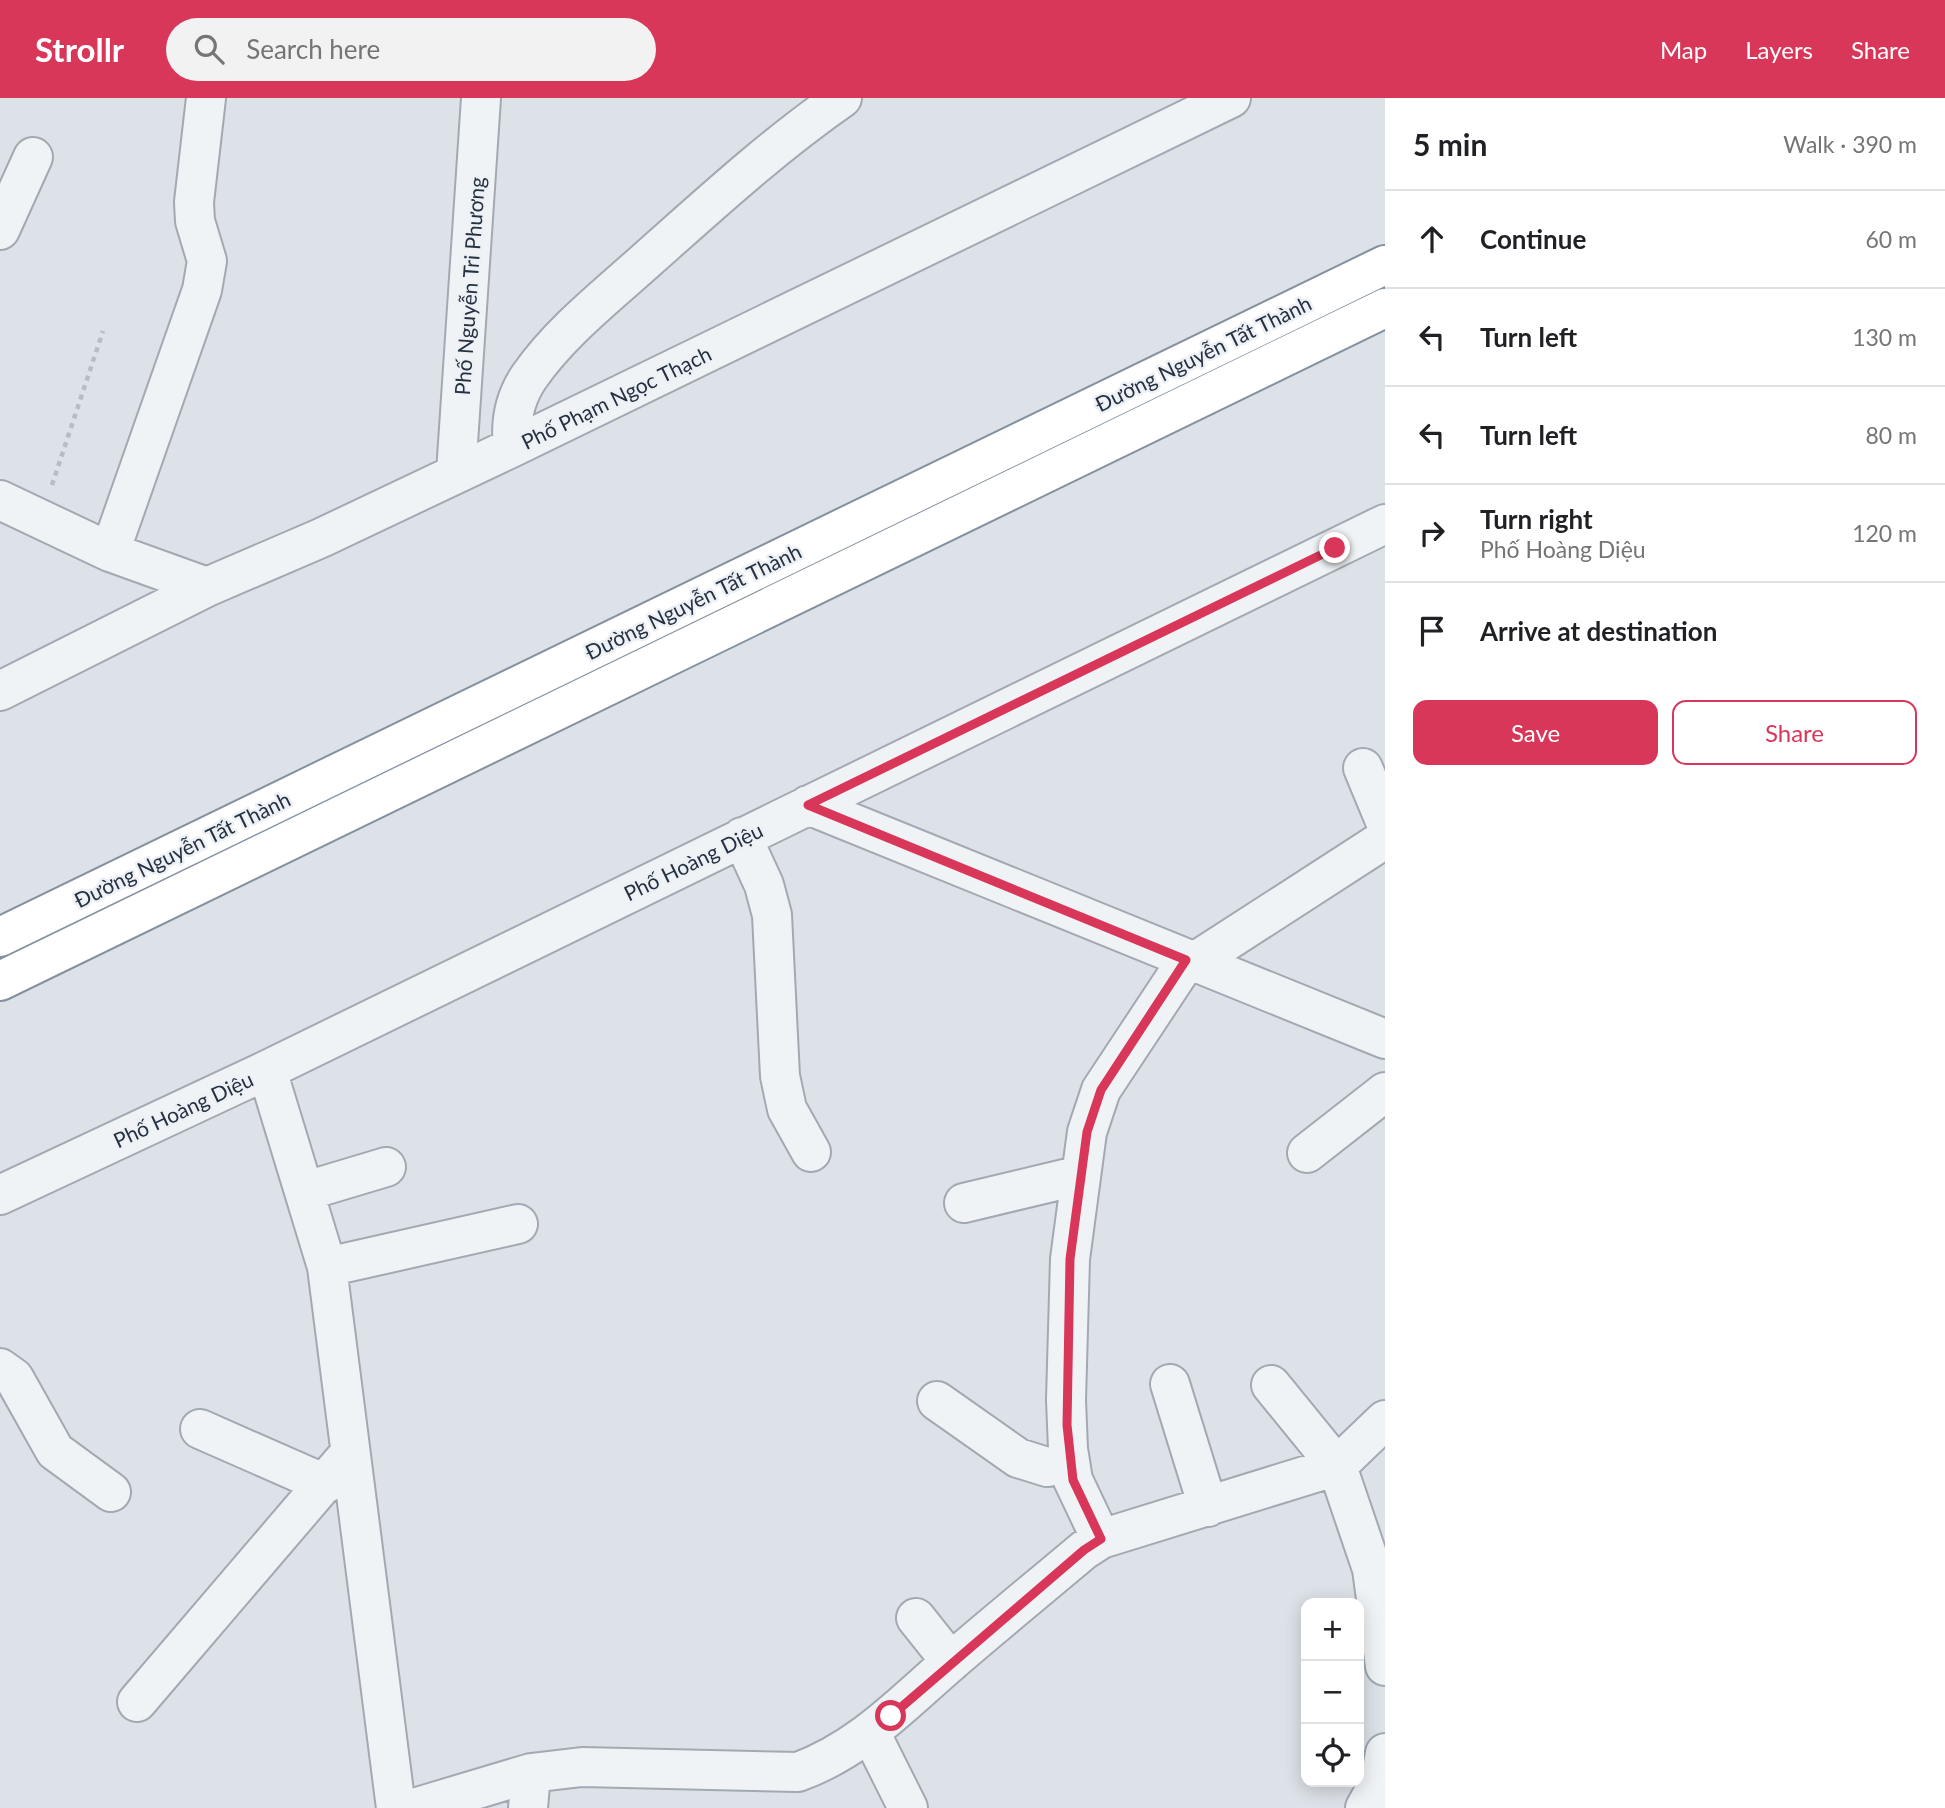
<!DOCTYPE html>
<html lang="en">
<head>
<meta charset="utf-8">
<style>
  :root { --surface:#fff; --page:#f2f2f2; --text:#202124; --muted:#757577; --line:#e0e0e0; --accent:#d9375a }
  body { margin:0; font-family:Lato,sans-serif; background:var(--page); color:var(--text) }
  .controls { position:absolute; right:21px; bottom:21px; display:grid; overflow:hidden; border-radius:14px; box-shadow:0 4px 18px #0003 }
  .controls button { width:63px; height:63px; display:grid; place-items:center; padding:0; border:0; border-bottom:2px solid var(--line); background:var(--surface); color:var(--text); font:35px sans-serif }
  .stop { position:absolute; width:21px; height:21px; margin:-16px; border:5px solid #d9375a; border-radius:50%; background:#fff }
  .stop.end { background:#d9375a; border-color:#fff; box-shadow:0 2px 7px #0008 }
  .list { margin:0; padding:0; list-style:none }
  h2 { display:flex; justify-content:space-between; align-items:center; height:91px; margin:0; padding:0 28px; font-size:30px }
  h2 small { font-size:23px; font-weight:400; color:var(--muted) }
  .list li { display:grid; grid-template-columns:46px 1fr auto; gap:21px; align-items:center; box-sizing:border-box; height:98px; padding:0 28px; border-top:2px solid var(--line) }
  .list b { display:block; font-size:26px; white-space:nowrap }
  .list p { margin:0; font-size:23px; white-space:nowrap; color:var(--muted) }
  .list em { font-size:23px; font-style:normal; color:var(--muted) }
  .actions { display:flex; gap:14px; padding:21px 28px }
  .actions a { flex:1; padding:16px 0; border:2px solid var(--accent); border-radius:14px; text-align:center; font-size:24px; color:var(--accent) }
  .actions .main { background:var(--accent); color:#fff }
  .icon { flex:none; width:38px; height:38px; fill:none; stroke:currentColor; stroke-width:2; stroke-linecap:round; stroke-linejoin:round }
  .map { position:relative; flex:none; width:1385px; height:1710px; overflow:hidden }
  header { display:flex; align-items:center; gap:42px; box-sizing:border-box; height:98px; padding:0 35px; background:var(--accent); color:#fff }
  header strong { font-size:33px }
  nav { display:flex; gap:38px; margin-inline-start:auto; font-size:24px }
  .search { width:490px; height:63px; background:var(--page); display:flex; align-items:center; gap:18px; box-sizing:border-box; padding:0 24px; border-radius:38px; color:var(--muted); font-size:26px }
  main { display:flex }
  aside { flex:1; background:var(--surface) }
  .map>svg:first-child { display:block }
  .lines { fill:none; stroke-linecap:round; stroke-linejoin:round }
  .minor-casing { stroke:#a2a9b2; stroke-width:42 }
  .highway-casing { stroke:#8391a0; stroke-width:42 }
  .path { stroke:#b7bdc3; stroke-width:4.5; stroke-dasharray:5 5; stroke-linecap:butt }
  .minor { stroke:#f0f3f6; stroke-width:38 }
  .highway { stroke:#fff; stroke-width:38 }
  .route { stroke:#d9375a; stroke-width:9 }
  .labels { text-anchor:middle; dominant-baseline:central; stroke-width:5; stroke-linejoin:round; paint-order:stroke }
  .street-label { font-size:21px; fill:#253140; stroke:#edf1f6 }
</style>
</head>
<body>
<header>
<strong>Strollr</strong>
<div class="search"><svg class="icon" aria-label="search" viewBox="0 0 24 24"><circle cx="10" cy="10" r="6"/><path d="M15 15l6 6"/></svg>Search here</div>
<nav><a>Map</a><a>Layers</a><a>Share</a></nav>
</header>
<main>
<div class="map">
<svg width="1385" height="1710" viewBox="0 0 1385 1710">
  <rect width="100%" height="100%" fill="#dde2e8"/>
  <g class="lines">
    <!-- minor casing -->
    <g class="minor-casing">
      <path id="minor" d="M0,132L33,59
        M513,349C510,324 514,301 529,279C561,233 608,197 650,159C712,104 773,48 842,0
        M456,375L481,0
        M0,402L110,454L207,489
        M110,454L202,192L207,163L195,123L194,104L206,0
        M0,593L207,489L321,440L513,349L1231,0
        M1363,670L1385,723
        M808,707L1385,941
        M742,739L764,787L772,817L780,978L787,1011L811,1054
        M1193,865L1385,741
        M267,972L327,1169L396,1710
        M1307,1055L1385,994
        M306,1093L386,1069
        M0,1097L267,972L1385,426
        M964,1105L1081,1077
        M327,1169L518,1126
        M0,1270L14,1280L55,1353L111,1394
        M1170,1286L1208,1409
        M1271,1287L1337,1368L1372,1471L1385,1568
        M937,1303L1018,1360L1047,1369L1070,1365
        M200,1331L325,1386
        M1101,1441L1073,1382L1068,1351L1066,1302L1070,1161L1087,1034L1101,992L1187,862
        M916,1520L951,1564
        M137,1604L349,1356
        M871,1636L908,1710
        M414,1710L531,1675L582,1669L798,1674C861,1651 903,1605 953,1562C996,1525 1040,1489 1084,1452L1101,1441L1337,1368L1385,1322
        M528,1710L531,1675
        M1365,1710L1380,1683L1385,1655"/>
    </g>
    <!-- highway casing -->
    <g class="highway-casing">
      <path id="highway" d="M0,839L1385,167
        M0,883L1385,210"/>
    </g>
    <!-- path -->
    <path class="path" d="M52,387L103,233"/>
    <!-- minor -->
    <use href="#minor" class="minor"/>
    <!-- highway -->
    <use href="#highway" class="highway"/>
  </g>
  <g class="lines">
    <!-- route -->
    <path class="route" d="M891,1618L1084,1452L1101,1441L1073,1382L1067,1327L1070,1161L1087,1034L1101,992L1186,862L808,707L1335,450"/>
  </g>
  <g class="labels">
    <!-- street labels -->
    <g class="street-label">
      <text transform="translate(469 188) rotate(-86)">Phố Nguyễn Tri Phương</text>
      <text transform="translate(1203 255) rotate(-26)">Đường Nguyễn Tất Thành</text>
      <text transform="translate(616 299) rotate(-26)">Phố Phạm Ngọc Thạch</text>
      <text transform="translate(693 503) rotate(-26)">Đường Nguyễn Tất Thành</text>
      <text transform="translate(182 751) rotate(-26)">Đường Nguyễn Tất Thành</text>
      <text transform="translate(693 763) rotate(-26)">Phố Hoàng Diệu</text>
      <text transform="translate(183 1011) rotate(-25)">Phố Hoàng Diệu</text>
    </g>
  </g>
</svg>
<div class="controls">
<button>+</button>
<button>−</button>
<button><svg class="icon" aria-label="locate" viewBox="0 0 24 24"><circle cx="12" cy="12" r="6"/><path d="M12 2v4M12 18v4M2 12h4M18 12h4"/></svg></button>
</div>
<div class="stop" style="left:891px;top:1618px"></div>
<div class="stop end" style="left:1335px;top:450px"></div>
</div>
<aside>
<h2>5 min<small>Walk · 390 m</small></h2>
<ul class="list">
<li><svg class="icon" aria-label="ahead" viewBox="0 0 24 24"><path d="M12 20V5M6 11l6-6 6 6"/></svg><div><b>Continue</b></div><em>60 m</em></li>
<li><svg class="icon" aria-label="left" viewBox="0 0 24 24"><path d="M17 20v-9H6M10 6l-5 5 5 5"/></svg><div><b>Turn left</b></div><em>130 m</em></li>
<li><svg class="icon" aria-label="left" viewBox="0 0 24 24"><path d="M17 20v-9H6M10 6l-5 5 5 5"/></svg><div><b>Turn left</b></div><em>80 m</em></li>
<li><svg class="icon" aria-label="right" viewBox="0 0 24 24"><path d="M7 20v-9h11M14 6l5 5-5 5"/></svg><div><b>Turn right</b><p>Phố Hoàng Diệu</p></div><em>120 m</em></li>
<li><svg class="icon" aria-label="arrive" viewBox="0 0 24 24"><path d="M6 21V4h12l-3 4 3 4H6"/></svg><div><b>Arrive at destination</b></div></li>
</ul>
<div class="actions"><a class="main">Save</a><a>Share</a></div>
</aside>
</main>
</body>
</html>
